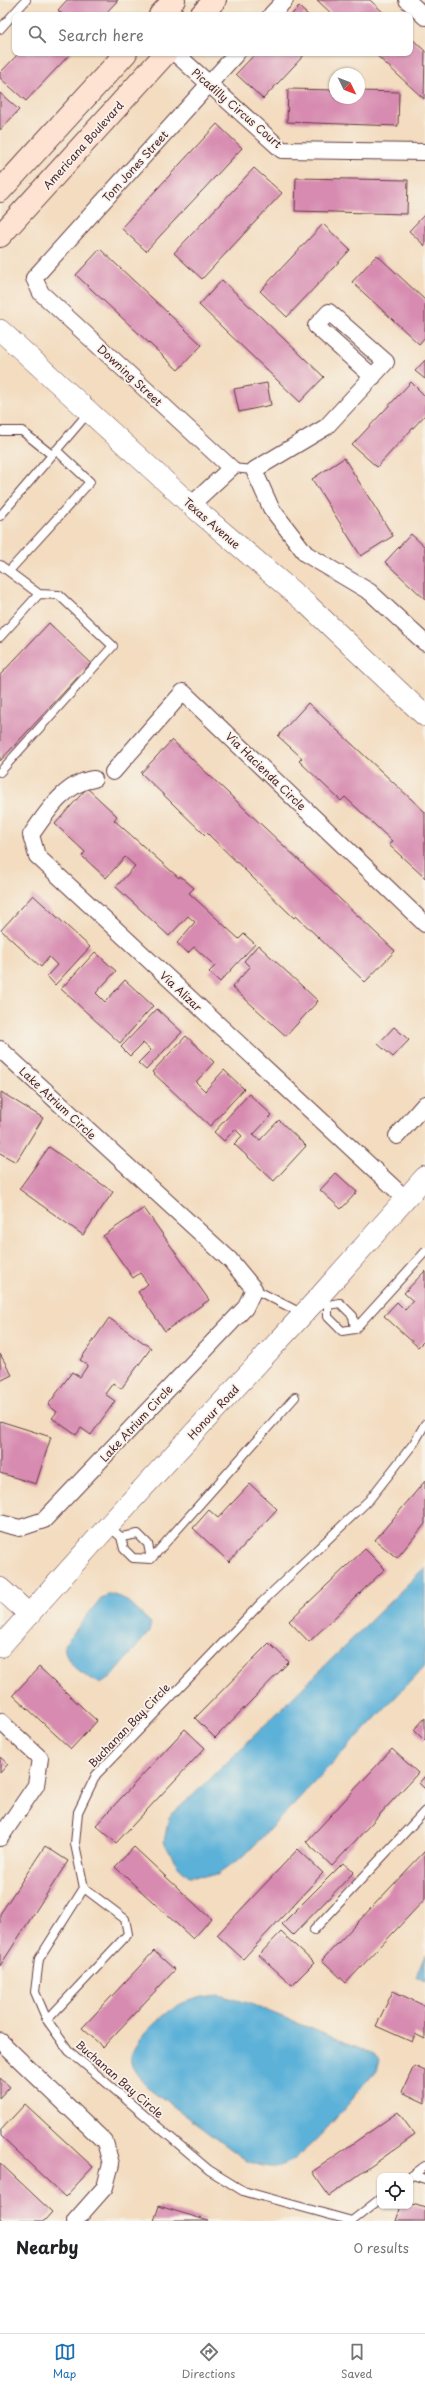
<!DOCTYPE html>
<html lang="en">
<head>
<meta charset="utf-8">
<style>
  :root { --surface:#fff; --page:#f2f2f2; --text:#202124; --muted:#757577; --line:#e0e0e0; --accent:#1f6fb2 }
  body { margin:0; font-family:"Playpen Sans",sans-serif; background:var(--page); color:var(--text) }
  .controls { position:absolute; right:12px; bottom:12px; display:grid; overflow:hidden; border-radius:8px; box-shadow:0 1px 3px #0004 }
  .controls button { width:36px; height:36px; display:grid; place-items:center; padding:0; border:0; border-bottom:1px solid var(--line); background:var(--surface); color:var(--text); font:20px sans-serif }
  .compass { position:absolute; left:329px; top:68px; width:36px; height:36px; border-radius:50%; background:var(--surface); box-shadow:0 1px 3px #0004; rotate:133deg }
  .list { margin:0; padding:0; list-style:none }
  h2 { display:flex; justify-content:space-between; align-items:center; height:52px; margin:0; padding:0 16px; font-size:17px }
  h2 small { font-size:13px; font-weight:400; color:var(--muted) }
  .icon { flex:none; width:22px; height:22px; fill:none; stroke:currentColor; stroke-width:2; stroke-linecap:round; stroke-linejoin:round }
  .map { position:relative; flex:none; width:425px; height:2221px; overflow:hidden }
  .search { position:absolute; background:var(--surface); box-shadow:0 1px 3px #0004; left:12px; right:12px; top:12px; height:44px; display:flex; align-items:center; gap:10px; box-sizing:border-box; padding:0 14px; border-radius:8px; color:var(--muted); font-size:15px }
  .sheet { height:112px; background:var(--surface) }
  nav { display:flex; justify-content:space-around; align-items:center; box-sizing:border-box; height:56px; border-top:1px solid var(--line); background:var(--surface); font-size:11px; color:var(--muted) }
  nav a { display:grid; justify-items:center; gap:2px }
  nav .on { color:var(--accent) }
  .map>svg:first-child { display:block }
  .water { fill:#5bb1d8; stroke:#526882 }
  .building { fill:#d78bb0 }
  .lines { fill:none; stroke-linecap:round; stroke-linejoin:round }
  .service-casing { stroke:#633b41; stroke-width:10 }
  .minor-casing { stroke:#633b41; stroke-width:18 }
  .tertiary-casing { stroke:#633b41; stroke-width:22 }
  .secondary-casing { stroke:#633b41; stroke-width:24 }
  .service { stroke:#fff; stroke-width:8 }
  .minor { stroke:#fff; stroke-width:16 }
  .tertiary { stroke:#fff; stroke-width:21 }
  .secondary { stroke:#fee3d2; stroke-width:22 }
  .labels { text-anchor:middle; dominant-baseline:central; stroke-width:3.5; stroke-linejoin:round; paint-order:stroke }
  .street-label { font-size:11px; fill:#4a1f2b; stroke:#f7f3e8 }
</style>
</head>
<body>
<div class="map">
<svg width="425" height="2221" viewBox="0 0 425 2221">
  <rect width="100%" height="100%" fill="#f7f3e8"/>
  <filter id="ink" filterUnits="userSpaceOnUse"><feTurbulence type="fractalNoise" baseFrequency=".025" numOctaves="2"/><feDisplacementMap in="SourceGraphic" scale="8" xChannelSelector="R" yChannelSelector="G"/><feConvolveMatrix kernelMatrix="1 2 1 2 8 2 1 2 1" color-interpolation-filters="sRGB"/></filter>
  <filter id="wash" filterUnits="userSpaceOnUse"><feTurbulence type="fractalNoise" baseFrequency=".012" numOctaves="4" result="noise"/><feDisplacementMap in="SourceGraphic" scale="16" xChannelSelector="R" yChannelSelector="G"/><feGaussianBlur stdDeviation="0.9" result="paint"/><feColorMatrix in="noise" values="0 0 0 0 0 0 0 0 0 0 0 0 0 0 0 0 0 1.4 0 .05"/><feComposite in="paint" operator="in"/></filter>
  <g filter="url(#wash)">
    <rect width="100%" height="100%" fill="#f3dcbf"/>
    <!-- water -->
    <path class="water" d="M425,1567V1666L245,1855L217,1875L189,1876L177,1865L164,1842L169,1817L204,1785Z
      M111,1594L125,1599L151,1623L149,1632L111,1677L100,1683C82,1675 66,1666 64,1645L101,1598Z
      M425,1955V1981L416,1977Z
      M219,1995L248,2003L374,2054L379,2060L376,2071C356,2094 310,2154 283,2165C271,2170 258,2165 247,2161L146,2086C140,2078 129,2067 131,2056C135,2039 167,2010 183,2003C194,1998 206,1996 219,1995Z"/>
    <g id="blocks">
      <!-- building -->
      <path class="building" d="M67,0H118L104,15H63L58,10Z
        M317,0H370L386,15H333Z
        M299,7L308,15H291Z
        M410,37L425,51L424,99L374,53H410Z
        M19,53H71L26,101L0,78V73Z
        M256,53H306L263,99L236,74Z
        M288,89L335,90V98H359V91L399,92L398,126L287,122Z
        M0,93L19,110L0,130Z
        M217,124L242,148L146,251L121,228Z
        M254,168L282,193L202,279L174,253Z
        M296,178L408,180L407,214L295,211Z
        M425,214V246L409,231Z
        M323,224L350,250L287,317L260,291Z
        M100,249L202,345L178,370L76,275Z
        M377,255L425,300V337L419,344L352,282Z
        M222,280L324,377L300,402L199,305Z
        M425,360V379L415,371Z
        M411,382L425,396V415L377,467L352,445Z
        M267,383L271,405L239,412L234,389Z
        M344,458L393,536L361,556L312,479Z
        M411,534L425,547V599L385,562Z
        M49,623L91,663L0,761V675Z
        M308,703L425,812V878L389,845L392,841L345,797L341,801L299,761L302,758L278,736Z
        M172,740L395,951L365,982L296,916L294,918L207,833L205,835L141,773Z
        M87,788L117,816L114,820L179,878L180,876L194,888L189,893L239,939L244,934L255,944L220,982L209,972L215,966L194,947L188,953L177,943L195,922L188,916L169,936L116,887L135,866L125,857L106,878L82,856L85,852L55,824Z
        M33,895L90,947L55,985L47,976L57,965L49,957L41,967L1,930Z
        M258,945L318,1001L286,1036L232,987L250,967L244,961Z
        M95,952L116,971L96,993L105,1002L125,980L153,1006L120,1043L61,989Z
        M157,1009L182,1032L146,1070L138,1063L151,1050L143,1043L130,1056L121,1047Z
        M394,1027L409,1040L393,1057L378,1044Z
        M186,1036L214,1062L196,1082L205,1091L224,1070L244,1089L210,1126L152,1072Z
        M1,1092L43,1118L16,1162L0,1153Z
        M249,1094L272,1115L253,1135L260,1140L279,1120L306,1146L274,1181L234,1144L242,1136L235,1129L224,1141L214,1132Z
        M49,1147L113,1192L83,1235L19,1189Z
        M336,1173L357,1192L341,1209L320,1190Z
        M144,1208L209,1300L165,1331L138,1292L148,1284L140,1273L133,1278L103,1236Z
        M425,1271V1340L418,1347L384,1316L397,1302L405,1310L413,1301L404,1293Z
        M109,1318L151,1348L121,1389L113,1383L105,1394L115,1401L91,1435L81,1428L76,1435L52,1418L57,1412L48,1405L72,1372L80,1377L88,1365L80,1360Z
        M0,1354L12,1375L0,1381Z
        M0,1421L51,1437L36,1484L0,1473Z
        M425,1481V1524L397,1558L375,1540Z
        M250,1484L277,1509L229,1562L193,1528L209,1510L218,1518Z
        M365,1549L385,1569L309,1642L289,1621Z
        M269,1643L289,1662L215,1738L195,1718Z
        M39,1667L97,1721L71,1749L13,1695Z
        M425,1718V1741L414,1730Z
        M185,1729L205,1748L116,1843L96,1825Z
        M392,1749L418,1773L332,1866L306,1842Z
        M0,1757L8,1764L0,1773Z
        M425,1776V1789L419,1783Z
        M45,1846L68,1861L0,1966V1914Z
        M134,1847L211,1919L193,1939L115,1867Z
        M298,1849L323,1873L243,1959L217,1935Z
        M425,1851V1899L346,1983L322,1960Z
        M343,1863L354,1872L293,1935L282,1924Z
        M281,1932L314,1963L292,1985L259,1955Z
        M154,1951L175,1970L103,2047L82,2028Z
        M393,1991L425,2006V2039L415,2034L412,2042L376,2026Z
        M414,2066L425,2071V2103L402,2092Z
        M0,2078L10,2087L0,2098Z
        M25,2104L93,2167L65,2197L0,2136V2131Z
        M398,2112L415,2135L329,2196L312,2172Z
        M0,2163L52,2212L44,2221H3L0,2218Z
        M410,2203L425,2208V2221H396L401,2206H410Z
        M159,2206L209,2221H154Z"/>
    </g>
  </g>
  <g filter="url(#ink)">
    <use href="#blocks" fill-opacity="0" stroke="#633b41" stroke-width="1"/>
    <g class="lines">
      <!-- service casing -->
      <g class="service-casing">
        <path id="service" d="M0,29L26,0
          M0,431H22L52,455
          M231,468L254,470
          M0,516L89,412
          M0,565L39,594L59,595L113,646L0,772
          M9,571L90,482L56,450
          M0,637L39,594
          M254,1289L303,1314
          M320,1298L328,1305V1317L342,1331L355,1329L353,1316L340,1303L328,1305
          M355,1329L425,1252
          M108,1526L121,1537L124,1549L133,1558L151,1559L148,1544L138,1534L121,1537
          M151,1559L295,1397
          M314,1930L425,1811
          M47,2020L128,1934L125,1919L84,1888
          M413,2175L425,2179
          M410,2177L425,2166
          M380,2199L352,2221L243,2191L209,2170L69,2051L47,2020L35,1992L39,1959L84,1888L75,1844L78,1812L96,1775L261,1603L369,1500L414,1443L425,1424"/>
      </g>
      <!-- minor casing -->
      <g class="minor-casing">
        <path id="minor" d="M407,0L425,17
          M271,15L285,0
          M175,53L282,150L425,152
          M373,377L316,326L329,312L386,362L326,427L254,470L271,508L306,554L370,592L425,643
          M191,505L231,468L41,293L34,278L237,53
          M113,772L183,692L425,924
          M94,779C66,782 46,813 31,835L37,856L407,1200
          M0,1049L230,1260L254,1289L245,1308L44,1520L20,1528L0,1523
          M397,1136L425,1104
          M0,1721L40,1758L36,1785L0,1838
          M0,2041L105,2142L111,2164L105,2187L75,2221"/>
      </g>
      <!-- tertiary casing -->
      <g class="tertiary-casing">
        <path id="tertiary" d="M0,330L191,505L307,604L425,716
          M0,1588L30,1615
          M0,1647L108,1526L319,1297L425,1177"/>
      </g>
      <!-- secondary casing -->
      <g class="secondary-casing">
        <path id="secondary" d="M160,15L174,0
          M201,15L215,0
          M0,191L126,53
          M0,236L166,53"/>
      </g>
      <!-- service -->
      <use href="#service" class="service"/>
      <!-- minor -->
      <use href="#minor" class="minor"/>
      <!-- tertiary -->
      <use href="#tertiary" class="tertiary"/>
      <!-- secondary -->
      <use href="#secondary" class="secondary"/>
    </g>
  </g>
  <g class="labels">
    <!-- street labels -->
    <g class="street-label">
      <text transform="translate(237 108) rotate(41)">Picadilly Circus Court</text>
      <text transform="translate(83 145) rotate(-48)">Americana Boulevard</text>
      <text transform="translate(135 166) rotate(-48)">Tom Jones Street</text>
      <text transform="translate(130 375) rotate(43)">Downing Street</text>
      <text transform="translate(212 523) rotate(41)">Texas Avenue</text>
      <text transform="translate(266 771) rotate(44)">Via Hacienda Circle</text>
      <text transform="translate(181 991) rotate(43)">Via Alizar</text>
      <text transform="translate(58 1103) rotate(43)">Lake Atrium Circle</text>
      <text transform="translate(213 1412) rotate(-47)">Honour Road</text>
      <text transform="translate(136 1423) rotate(-47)">Lake Atrium Circle</text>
      <text transform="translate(129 1725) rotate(-46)">Buchanan Bay Circle</text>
      <text transform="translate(120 2079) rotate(41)">Buchanan Bay Circle</text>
    </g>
  </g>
</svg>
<div class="controls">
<button><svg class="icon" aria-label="locate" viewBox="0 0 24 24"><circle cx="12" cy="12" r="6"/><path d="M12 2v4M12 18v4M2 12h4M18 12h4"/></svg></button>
</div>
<svg class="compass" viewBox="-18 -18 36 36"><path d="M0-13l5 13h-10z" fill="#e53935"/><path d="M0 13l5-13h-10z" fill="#757577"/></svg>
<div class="search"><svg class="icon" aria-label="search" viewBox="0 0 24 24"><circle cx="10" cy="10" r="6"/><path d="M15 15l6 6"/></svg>Search here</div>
</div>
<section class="sheet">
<h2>Nearby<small>0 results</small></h2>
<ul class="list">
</ul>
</section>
<nav>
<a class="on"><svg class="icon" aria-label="map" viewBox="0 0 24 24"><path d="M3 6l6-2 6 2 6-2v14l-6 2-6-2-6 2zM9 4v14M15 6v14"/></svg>Map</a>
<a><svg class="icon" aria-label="directions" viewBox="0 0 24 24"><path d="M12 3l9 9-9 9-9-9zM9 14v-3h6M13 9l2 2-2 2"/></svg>Directions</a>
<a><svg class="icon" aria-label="saved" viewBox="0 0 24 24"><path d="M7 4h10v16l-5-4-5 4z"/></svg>Saved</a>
</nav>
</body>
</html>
